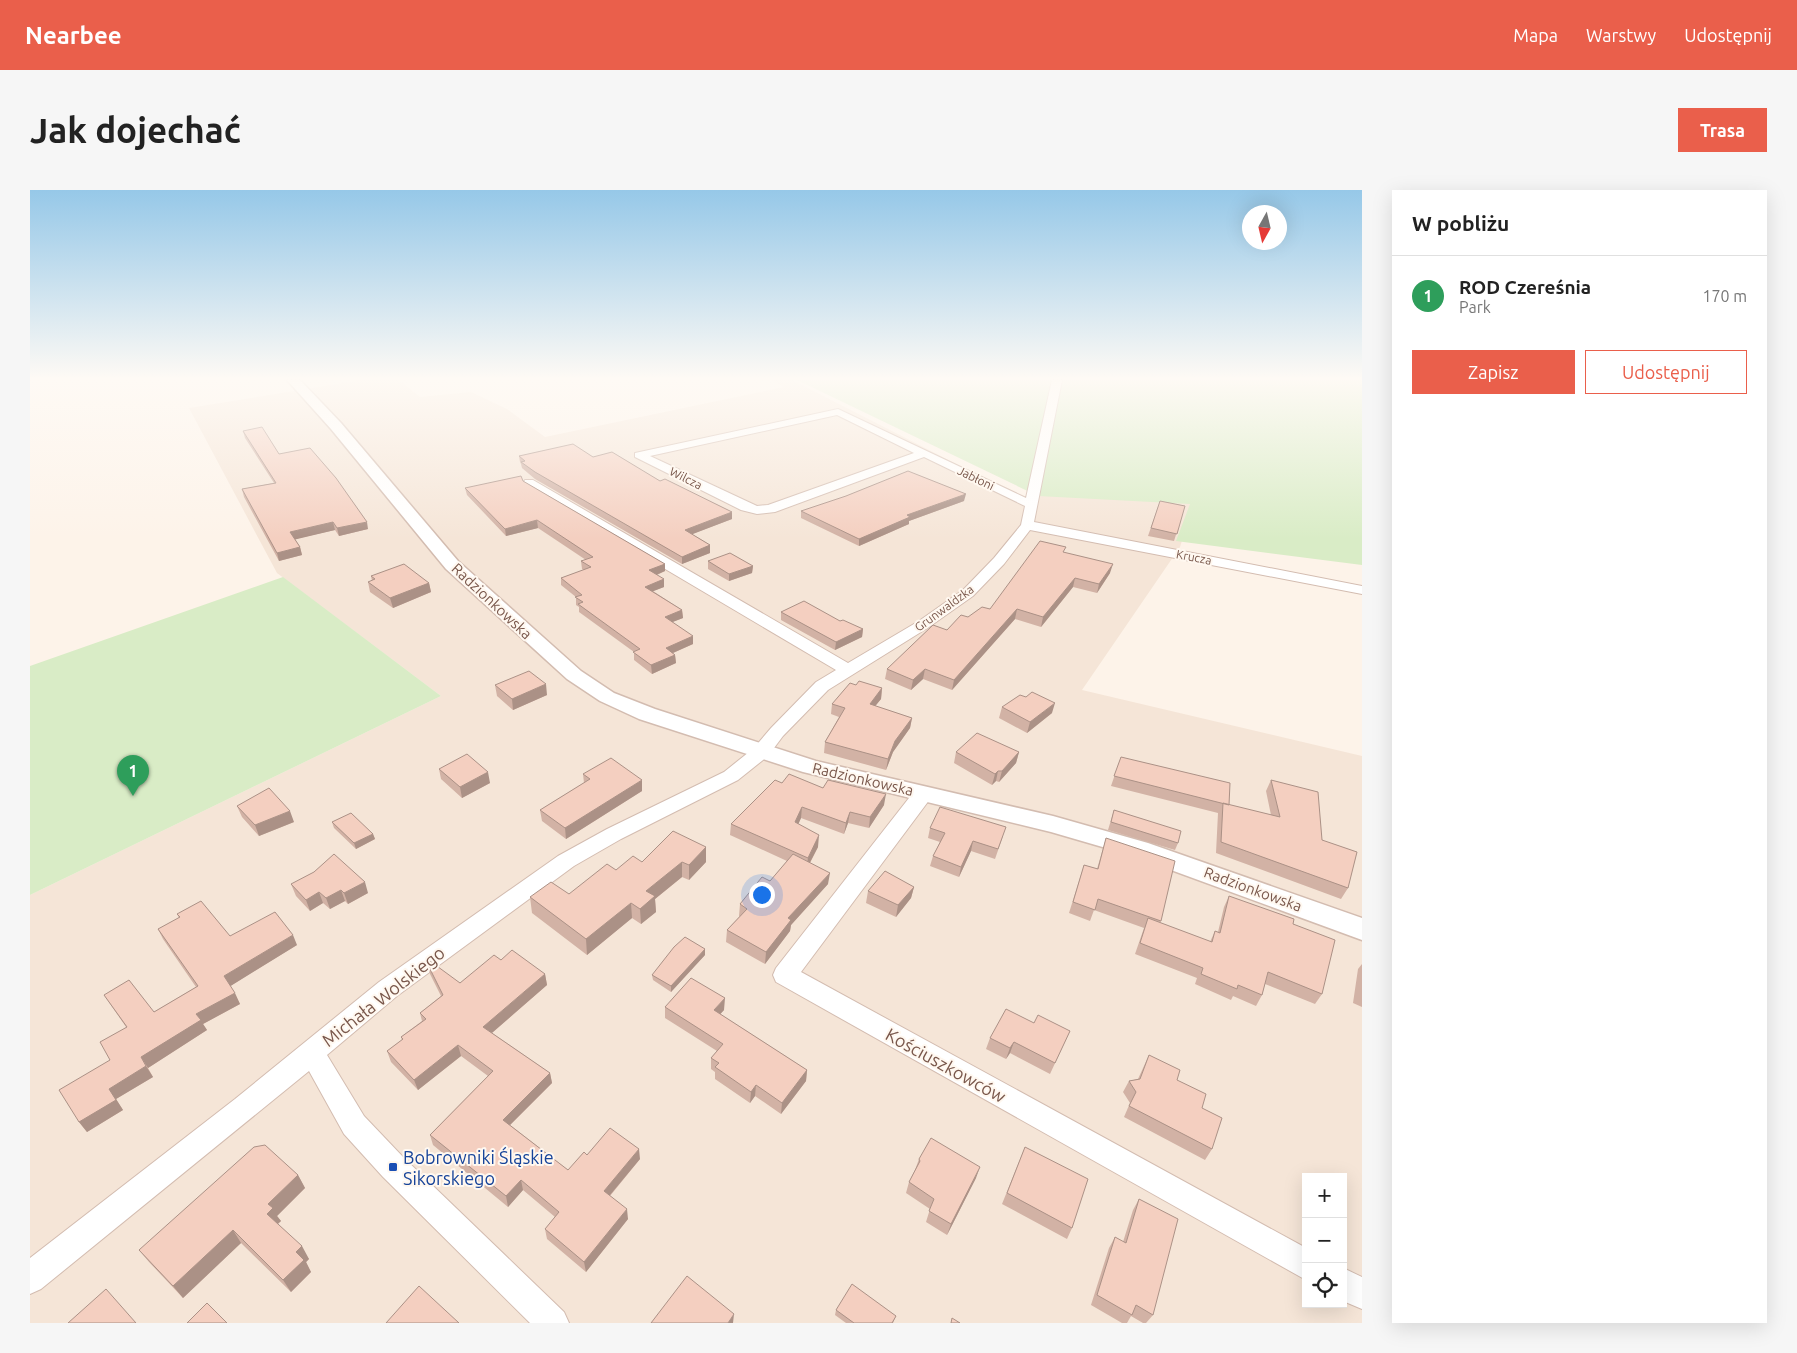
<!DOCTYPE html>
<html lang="pl">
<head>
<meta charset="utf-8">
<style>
  :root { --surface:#fff; --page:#f6f6f6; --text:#222; --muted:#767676; --line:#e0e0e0; --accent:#ea5f4b }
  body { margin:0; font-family:Ubuntu,sans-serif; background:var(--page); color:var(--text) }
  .controls { position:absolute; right:15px; bottom:15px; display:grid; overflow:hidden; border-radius:0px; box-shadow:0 5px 20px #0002 }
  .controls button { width:45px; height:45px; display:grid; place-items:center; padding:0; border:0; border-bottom:1px solid var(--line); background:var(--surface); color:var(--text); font:25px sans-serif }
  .compass { position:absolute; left:1212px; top:15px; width:45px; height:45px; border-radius:50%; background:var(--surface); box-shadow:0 5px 20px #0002; rotate:188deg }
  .you { position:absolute; left:731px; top:704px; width:18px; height:18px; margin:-12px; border:4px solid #fff; border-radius:50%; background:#1a73e8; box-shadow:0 0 0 8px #1a73e833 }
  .badge { display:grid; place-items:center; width:32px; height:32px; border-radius:50%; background:var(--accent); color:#fff; font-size:16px; font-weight:700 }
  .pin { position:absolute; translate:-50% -41px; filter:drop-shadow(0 1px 2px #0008) }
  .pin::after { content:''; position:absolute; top:26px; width:18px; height:15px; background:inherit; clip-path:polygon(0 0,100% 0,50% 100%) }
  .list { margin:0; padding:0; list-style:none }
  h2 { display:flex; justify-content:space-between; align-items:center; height:65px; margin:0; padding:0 20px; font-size:21px }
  h2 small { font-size:16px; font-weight:400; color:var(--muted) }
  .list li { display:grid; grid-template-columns:32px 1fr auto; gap:15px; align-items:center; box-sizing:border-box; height:80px; padding:0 20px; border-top:1px solid var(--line) }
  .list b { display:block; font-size:19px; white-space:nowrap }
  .list p { margin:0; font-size:16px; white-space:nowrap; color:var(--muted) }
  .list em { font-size:16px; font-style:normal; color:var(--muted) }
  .actions { display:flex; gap:10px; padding:15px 20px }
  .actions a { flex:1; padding:11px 0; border:1px solid var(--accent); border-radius:0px; text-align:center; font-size:18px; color:var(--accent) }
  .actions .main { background:var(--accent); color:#fff }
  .icon { flex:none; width:28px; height:28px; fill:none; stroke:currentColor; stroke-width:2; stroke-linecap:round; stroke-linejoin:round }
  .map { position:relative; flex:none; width:1332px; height:1133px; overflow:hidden; border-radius:0px }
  header { display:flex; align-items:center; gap:30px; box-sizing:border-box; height:70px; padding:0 25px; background:var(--accent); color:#fff }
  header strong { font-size:24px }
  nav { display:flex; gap:28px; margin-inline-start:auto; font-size:18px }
  .intro { display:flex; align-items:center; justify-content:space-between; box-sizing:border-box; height:120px; padding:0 30px }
  h1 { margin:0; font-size:35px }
  .button { padding:12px 22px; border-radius:0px; background:var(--accent); color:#fff; font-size:18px; font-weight:700 }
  main { display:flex; gap:30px; padding:0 30px }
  aside { flex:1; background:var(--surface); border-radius:0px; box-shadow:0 5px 20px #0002 }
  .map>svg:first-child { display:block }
  .residential { fill:#f5e5d7; fill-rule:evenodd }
  .green { fill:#d9ecc6 }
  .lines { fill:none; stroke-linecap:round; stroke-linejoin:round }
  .minor-casing { stroke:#d3bcb0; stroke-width:2 }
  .tertiary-casing { stroke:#d3bcb0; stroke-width:3 }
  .minor { fill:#fff; fill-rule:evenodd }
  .tertiary { fill:#fff; fill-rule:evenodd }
  .wall { fill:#d2b2a5 }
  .shaded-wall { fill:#ab9186 }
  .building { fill:#f4cfc0; stroke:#ab9186 }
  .transit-dot { fill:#1a4fb4; stroke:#fff8f0; stroke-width:2 }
  .labels { text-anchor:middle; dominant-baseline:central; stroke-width:4; stroke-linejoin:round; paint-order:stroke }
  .far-street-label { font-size:12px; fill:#79574b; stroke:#fff8f0 }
  .street-label { font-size:15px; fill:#79574b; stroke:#fff8f0 }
  .near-street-label { font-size:18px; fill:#79574b; stroke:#fff8f0 }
  .near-transit-label { font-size:18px; fill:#164399; stroke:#fff8f0; text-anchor:start }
</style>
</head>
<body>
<header>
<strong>Nearbee</strong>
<nav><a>Mapa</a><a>Warstwy</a><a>Udostępnij</a></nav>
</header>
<div class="intro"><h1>Jak dojechać</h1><a class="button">Trasa</a></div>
<main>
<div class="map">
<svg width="1332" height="1133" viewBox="0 0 1332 1133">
  <rect width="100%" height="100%" fill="#fdf3e9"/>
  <!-- residential -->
  <path class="residential" d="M332,190H369L390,207L441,202L477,219L515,247L754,197L742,190H762L997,310L1007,273L1174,279L1150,357L1052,500L1332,566V1133H0V705L411,506L247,383L159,218ZM1276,987H1313V1114H1276Z"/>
  <!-- green -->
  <path class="green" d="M767,190H1332V375L1146,351L1160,314L1008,306Z
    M253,387L411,506L0,705V476Z"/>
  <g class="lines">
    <!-- minor casing -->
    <g class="minor-casing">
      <path id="minor" d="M1022,190H1032L1004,332L1332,396V404L1000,340L974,374L943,406L899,437L798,500L753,546L738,566L708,590L591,649L544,676L367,806L297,865L334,926L373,967L534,1122L539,1133H500L353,987L314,944L279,881L11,1099L0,1104V1068L205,909L349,792L528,666L577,639L694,582L724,558L741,538L786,492L806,480L495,296L493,293L495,290H503L818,473L889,431L933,400L964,368L991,335L995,316L894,267L745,322L727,324L711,320L605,267V263L808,219L996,308ZM807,225L884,263L738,315L727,316L620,266Z
        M893,598L900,599L903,604L900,609L771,782L1276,1058V1090L746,792L743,785L746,778L886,599Z
        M1313,1078L1332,1087V1119L1313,1111Z"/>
    </g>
    <!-- tertiary casing -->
    <g class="tertiary-casing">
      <path id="tertiary" d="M257,190H270L311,233L428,371L551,481L584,503L625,519L786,571L1023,626L1118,653L1332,728V750L1100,665L1021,642L773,582L609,529L570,511L537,489L416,379L301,239Z"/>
    </g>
    <!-- minor -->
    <use href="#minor" class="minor"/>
    <!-- tertiary -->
    <use href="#tertiary" class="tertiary"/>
  </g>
  <!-- wall -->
  <path class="wall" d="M213,241L249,264L338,339L309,346L305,340L265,349L270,357L272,365L249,371L214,307L212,299L244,293L215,248Z
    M489,266L563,267L630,291L702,329L662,344L680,355V363L652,374L505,289L492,278L491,274L490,272Z
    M493,291L635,374V381L627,385L634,397L623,401L652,420L653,428L642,432L663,454L643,463L645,465L646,473L622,484L604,470V462L549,422V417L546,415V407L531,395V388L554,380L552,379L551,371L556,370L508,338L476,346L437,305L435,298Z
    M934,311L879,331V334L829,356L771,328V321Z
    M1130,311L1155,316L1144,351L1118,346Z
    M1035,363L1080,383L1067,403L1043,397L1011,437L985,429L922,500L893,489L881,500L855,489L857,479L917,440L938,427L960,419Z
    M678,371L723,376L722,383L699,391L678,379Z
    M341,386L399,393L401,402L363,418L340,402L338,392L342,391Z
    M751,422L810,431L833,439L832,447L805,460L751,430Z
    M465,495L517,505L483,520L467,506Z
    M826,495L852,498L851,509L845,516L882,528L880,538L863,562L856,580L794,563L795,552L809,527L801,524L802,514Z
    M972,517L1022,523L997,543L969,528Z
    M926,562H989L986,573L969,592L966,591L962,595L924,573Z
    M1091,567L1199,615L1241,625L1236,601L1241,590L1292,650L1318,698L1311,709L1186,663L1188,623L1081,596Z
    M409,579L460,593L432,608L411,589Z
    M553,584L612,601L536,649L512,631L510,620L554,593Z
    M752,593L793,598L854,615L839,638L818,633L814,644L771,628L768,634L788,657L780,673L798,694L761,735L760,741L735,774L696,752L697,740L710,726H709L710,714L740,691L757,671L700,645L701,634Z
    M207,616L264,632L229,646L212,627Z
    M1084,620L1148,653L1145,660L1078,640Z
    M302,632L343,644L345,649L326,659L304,638Z
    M900,638L973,646L965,669L941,661L929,687L900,676L903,666L910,652L898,648Z
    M643,641L676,672L659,690L652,687L625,709L626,722L611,734L602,728L557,765L502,723L500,707L539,704L586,680L612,672Z
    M1076,648L1131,731L1130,733L1180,752L1185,741L1188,742L1194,717L1199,706L1263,734L1292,804L1285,814L1235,794L1232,805L1226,816L1203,806L1201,810L1165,794L1167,788L1105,764L1114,738L1064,720L1060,731L1039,723L1054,675L1067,679Z
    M261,694L338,703L318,714L315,711L300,719L293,713L280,721L266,706Z
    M884,697L881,708L866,727L836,713L838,701Z
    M147,724L200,746L267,755L200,796L210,814L173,834L177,840L118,878L123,887L86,909L93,920L57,942L49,932L96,837L74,805L124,822L166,797L133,749L128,739L149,728Z
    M675,765L641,802L623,790L622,785Z
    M471,770L515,784L517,795L462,843L520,883L522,893L480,935L538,980L557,965L610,969L580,1006L598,1029L556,1082L517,1049L515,1039L525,1027L493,1000L478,1017L403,955L400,945L458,886L431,866L388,900L361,872L357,861L372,850L371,847L392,831L390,823L411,806L400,784L397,773L430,793Z
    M1332,774V817L1323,813L1328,779Z
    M635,817L694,820L690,824L777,880L776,891L751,924L725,906L720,913L685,889V882L681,879V868L687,861L635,828Z
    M1004,833L1040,841L1020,884L980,863L976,869L956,859L960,848Z
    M1119,865L1147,890L1172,918L1182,959L1175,970L1094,927L1100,913L1093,902L1099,891L1108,889Z
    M995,957L1042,1038L1037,1049L972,1014Z
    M889,969L946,988L917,1045L896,1032L900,1019L876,1003L879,992L885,980Z
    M268,985L275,998L247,1026L251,1031L248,1034L279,1069L276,1072L281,1082L261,1102L211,1053L153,1108L119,1072L109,1060Z
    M1109,1009L1123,1125L1116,1133H1113L1101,1126L1097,1133H1092L1061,1115L1079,1058L1085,1047L1093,1052L1103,1020Z
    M806,1120L866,1126L863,1133H816L805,1125Z"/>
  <!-- shaded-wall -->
  <path class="shaded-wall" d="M936,304L934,311L879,331V334L829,356V349L877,325Z
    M702,322V329L655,347V340Z
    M507,330L508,338L476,346L475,339Z
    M303,332L305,340L263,350L260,342Z
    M337,332L338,339L309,346L307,338Z
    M680,355V363L652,374V367Z
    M270,357L272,365L249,371L247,363Z
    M635,374V381L619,388V380Z
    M1083,374L1080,383L1067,403L1069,394Z
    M723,376L722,383L699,391V384Z
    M1045,388L1043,397L1011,437L1013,427Z
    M634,389V397L616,404L615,397Z
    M399,393L401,402L363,418L360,408Z
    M987,419L985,429L922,500L924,490Z
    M652,420L653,428L635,435V427Z
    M833,439L832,447L805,460L806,452Z
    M663,446V454L636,466V458Z
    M645,465L646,473L622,484L621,475Z
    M895,479L893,489L881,500L883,490Z
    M516,494L517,505L483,520L482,509Z
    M852,498L851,509L838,525L840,514Z
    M1025,513L1022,523L997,543L1000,532Z
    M882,528L880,538L863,562L856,580L858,569L865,551Z
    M989,562L986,573L969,592L972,581Z
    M968,581L966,591L962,595L965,584Z
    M458,582L460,593L432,608L430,597Z
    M612,590V601L536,649L535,638Z
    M856,604L854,615L839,638L840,627Z
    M772,617L771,628L764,644L765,632Z
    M260,621L264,632L229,646L225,635Z
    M820,622L818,633L814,644L816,633Z
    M343,644L345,649L326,659L324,653Z
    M789,645L788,657L776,680L778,668Z
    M943,651L941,661L929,687L931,677Z
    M676,657V672L659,690V675Z
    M652,672V687L625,709L626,722L611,734L610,719L616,701Z
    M800,683L798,694L761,735L760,741L735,774L736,762L758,728Z
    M335,692L338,703L318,714L314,703Z
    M884,697L881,708L866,727L868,715Z
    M311,700L315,711L300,719L296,708Z
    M289,702L293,713L280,721L276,710Z
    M601,713L602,728L557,765L556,749Z
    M263,745L267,755L199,797L194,786Z
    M675,759V765L641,802V796Z
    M515,784L517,795L456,848L453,837Z
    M205,803L210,814L173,834L177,840L118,878L111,867L166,824Z
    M695,808L694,820L684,831V820Z
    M984,852L980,863L976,869L980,858Z
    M428,855L431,866L388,900L384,890Z
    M116,876L123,887L86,909L93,920L57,942L49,932L79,899Z
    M777,880L776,891L751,924L752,913Z
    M520,883L522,893L475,940L473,930Z
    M726,895L725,906L720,913L721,902Z
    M609,959L610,969L575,1011L574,1001Z
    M950,977L946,988L917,1045L921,1034Z
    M268,985L275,998L247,1026L251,1031L244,1037L237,1024L238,1014Z
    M491,990L493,1000L478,1017L476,1006Z
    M597,1019L598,1029L556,1082L554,1072Z
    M203,1040L211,1053L153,1108L143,1096Z
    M272,1056L279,1069L276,1072L281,1082L261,1102L253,1090L266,1062Z
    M704,1124L703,1133H698Z"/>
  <!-- building -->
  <path class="building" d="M232,237L249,264L280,258L306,288L337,332L307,338L303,332L260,342L270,357L247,363L212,299L246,293L213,241Z
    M543,254L563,267L582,262L630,291L635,289L702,322L655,340L680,355L652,367L505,282L491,272L495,271L489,266Z
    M878,281L936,304L877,325L880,327L829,349L771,321L816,306Z
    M491,286L493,291L635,374L619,380L634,389L615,397L652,420L635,427L663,446L636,458L645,465L621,475L603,462L610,459L548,414L553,412L545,407L552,405L531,388L561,377L551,371L563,367L507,330L475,339L435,298Z
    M1130,311L1155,316L1147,344L1121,338Z
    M1010,351L1036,357L1033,362L1083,374L1069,394L1045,388L1013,427L987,419L924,490L895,479L883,490L857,479L903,435L917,440L931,425L938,427L952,417L960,419Z
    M700,363L723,376L699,384L678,371Z
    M374,374L399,393L360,408L338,392L345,389L341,386Z
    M774,411L810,431L813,430L833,439L806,452L751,422Z
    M499,481L516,494L482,509L465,495Z
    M829,491L852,498L840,514L882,528L865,551L858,569L795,552L815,518L802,514L820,493L826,495Z
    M1002,502L1025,513L1000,532L972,517L990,505L996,507Z
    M947,543L989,562L972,581H968L965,584L926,562Z
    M437,564L458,582L430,597L409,579Z
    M1091,567L1200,593L1199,615L1084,586Z
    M581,568L612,590L535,638L510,620L560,589L553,584Z
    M759,584L793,598L798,590L856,604L840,627L820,622L816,633L772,617L765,632L789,645L778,668L701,634L745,590L752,593Z
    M1241,590L1288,602L1292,650L1327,662L1318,698L1191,652L1193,613L1250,627Z
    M239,598L260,621L225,635L207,616Z
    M910,617L976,637L968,659L943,651L931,677L903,666L915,643L900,638Z
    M1084,620L1151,641L1148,653L1081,632Z
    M321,623L343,644L324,653L302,632Z
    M643,641L676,657L659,675L652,672L616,701L625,706L610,719L601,713L556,749L500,707L521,692L539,704L577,674L586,680L603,666L612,672Z
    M1076,648L1145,671L1131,731L1068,709L1065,720L1043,712L1054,675L1068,679Z
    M304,664L335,692L314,703L311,700L296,708L289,702L276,710L261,694L284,682Z
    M763,664L800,683L758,728L761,730L736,762L697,740L717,719L710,714L732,687L740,691Z
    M855,681L884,697L868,715L838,701Z
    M1199,706L1264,729L1263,734L1305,750L1292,804L1238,782L1232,805L1208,795L1207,799L1171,784L1173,778L1110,753L1118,728L1182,752L1185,741L1190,743Z
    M171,711L200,746L245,722L263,745L194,786L205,803L166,824L171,830L111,867L116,876L79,899L86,910L49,932L29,900L80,870L70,852L97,837L74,805L99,790L124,822L168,796L128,739L150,727L147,724Z
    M655,747L675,759L641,796L622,785L644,757Z
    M482,760L515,784L453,837L520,883L473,930L538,980L554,962L557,965L580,938L609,959L574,1001L597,1019L554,1072L515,1039L529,1022L491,990L476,1006L400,945L463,881L428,855L384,890L357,861L373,849L371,847L396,829L390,823L413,805L397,773L400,771L430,793L464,765L471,770Z
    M661,788L695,808L684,820L777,880L752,913L726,895L721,902L685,877L689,873L681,868L693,854L635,817Z
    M976,819L1004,833L1008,825L1040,841L1025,873L984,852L980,858L960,848Z
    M1119,865L1150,880L1147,890L1176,904L1172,918L1192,928L1182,959L1099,916L1106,902L1099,891L1110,889Z
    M901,948L950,977L921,1034L899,1021L904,1009L879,992L890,971L889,969Z
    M235,955L268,985L238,1014L243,1018L237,1024L272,1056L266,1062L274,1070L253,1090L203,1040L143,1096L109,1060L224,957Z
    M995,957L1058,989L1042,1038L977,1003Z
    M1109,1009L1148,1029L1123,1125L1106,1115L1102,1125L1067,1105L1085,1047L1096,1053Z
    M657,1086L704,1124L698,1133H621Z
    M822,1094L866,1126L862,1133H824L806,1120Z
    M389,1096L429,1133H356Z
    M76,1099L106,1133H38Z
    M177,1113L197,1133H157Z
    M922,1128L930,1133H921Z"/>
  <!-- sky -->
  <linearGradient id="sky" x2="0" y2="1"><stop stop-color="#96c8e8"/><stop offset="0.54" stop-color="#fefaf5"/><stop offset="1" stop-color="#fefaf5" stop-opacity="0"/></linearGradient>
  <rect width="1332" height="349" fill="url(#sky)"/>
  <!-- markers -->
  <rect class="transit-dot" x="358" y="972" width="10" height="10" rx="2.5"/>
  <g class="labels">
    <!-- far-street labels -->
    <g class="far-street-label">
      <text transform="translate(656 288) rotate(27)">Wilcza</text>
      <text transform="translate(946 288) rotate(26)">Jabłoni</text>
      <text transform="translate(1164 367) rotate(11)">Krucza</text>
      <text transform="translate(914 418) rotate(-36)">Grunwaldzka</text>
    </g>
    <!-- street labels -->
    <g class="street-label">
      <text transform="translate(462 411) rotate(43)">Radzionkowska</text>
      <text transform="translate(833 589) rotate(13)">Radzionkowska</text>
      <text transform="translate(1223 699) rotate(20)">Radzionkowska</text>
    </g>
    <!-- near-street labels -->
    <g class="near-street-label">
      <text transform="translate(353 806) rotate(-38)">Michała Wolskiego</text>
      <text transform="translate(916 875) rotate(29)">Kościuszkowców</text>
    </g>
    <!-- near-transit labels -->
    <g class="near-transit-label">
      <text x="373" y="967">Bobrowniki Śląskie<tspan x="373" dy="21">Sikorskiego</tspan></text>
    </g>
  </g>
</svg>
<div class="controls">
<button>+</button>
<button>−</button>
<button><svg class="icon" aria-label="locate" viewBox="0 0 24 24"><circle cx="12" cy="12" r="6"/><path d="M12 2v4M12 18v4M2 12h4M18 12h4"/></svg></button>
</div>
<svg class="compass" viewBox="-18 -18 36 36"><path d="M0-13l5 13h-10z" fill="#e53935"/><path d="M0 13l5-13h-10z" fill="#767676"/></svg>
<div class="you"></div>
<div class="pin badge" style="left:103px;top:606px;background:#2e9e5b">1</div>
</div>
<aside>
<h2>W pobliżu<small></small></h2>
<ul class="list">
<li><span class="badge" style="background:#2e9e5b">1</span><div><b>ROD Czereśnia</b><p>Park</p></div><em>170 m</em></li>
</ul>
<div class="actions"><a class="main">Zapisz</a><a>Udostępnij</a></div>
</aside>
</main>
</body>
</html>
